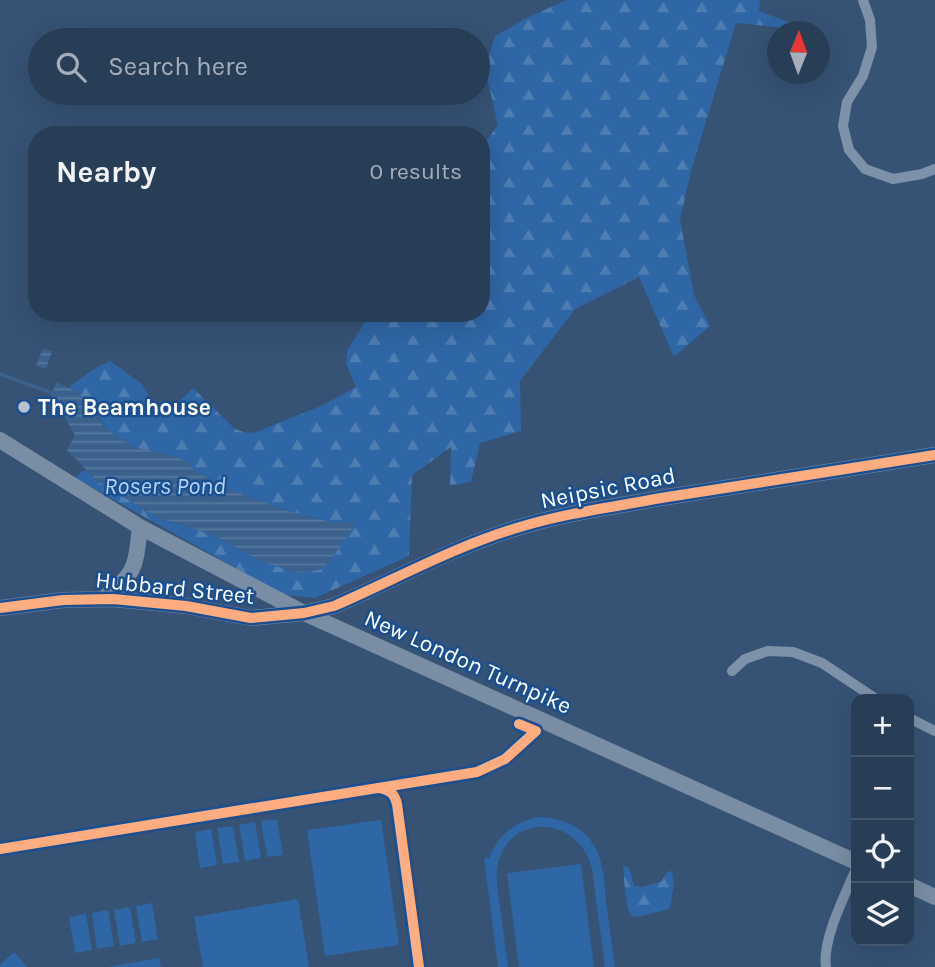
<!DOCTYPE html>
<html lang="en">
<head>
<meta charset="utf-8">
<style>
  :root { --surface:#283e57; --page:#30455d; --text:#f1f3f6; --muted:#a5aeba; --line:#44576d }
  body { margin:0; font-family:Karla,sans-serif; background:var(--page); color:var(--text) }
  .controls { position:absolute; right:21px; bottom:21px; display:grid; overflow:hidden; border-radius:14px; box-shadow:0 7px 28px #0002 }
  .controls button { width:63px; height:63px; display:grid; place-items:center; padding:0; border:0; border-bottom:2px solid var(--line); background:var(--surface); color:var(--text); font:35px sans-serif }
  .compass { position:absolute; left:767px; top:21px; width:63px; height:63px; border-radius:50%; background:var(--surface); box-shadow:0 7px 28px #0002; rotate:1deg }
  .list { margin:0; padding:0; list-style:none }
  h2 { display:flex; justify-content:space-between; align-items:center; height:91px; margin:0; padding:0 28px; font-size:30px }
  h2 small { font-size:23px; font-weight:400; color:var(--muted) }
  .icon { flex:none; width:38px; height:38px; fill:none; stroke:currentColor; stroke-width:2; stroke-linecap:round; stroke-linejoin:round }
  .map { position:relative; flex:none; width:935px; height:967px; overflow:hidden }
  .search { position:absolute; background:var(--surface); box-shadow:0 7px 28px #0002; left:28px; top:28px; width:462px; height:77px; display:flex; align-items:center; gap:18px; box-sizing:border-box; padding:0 24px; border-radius:38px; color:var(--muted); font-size:26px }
  .panel { position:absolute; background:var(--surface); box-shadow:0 7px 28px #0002; left:28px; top:126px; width:462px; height:196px; border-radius:28px }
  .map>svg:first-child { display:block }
  .forest { fill:url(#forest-firs) }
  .garden { fill:#2f66a5 }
  .water { fill:url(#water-rules) }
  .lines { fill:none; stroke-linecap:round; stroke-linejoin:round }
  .stream { stroke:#3b618d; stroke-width:3.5 }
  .street { stroke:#7d92a8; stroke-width:10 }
  .secondary { stroke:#798da4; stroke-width:16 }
  .cycleway-casing { stroke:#1b4f8f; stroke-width:15 }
  .cycleway { stroke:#ffac80; stroke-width:10 }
  .poi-dot { fill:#b9c2ce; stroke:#1b4f8f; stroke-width:2.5 }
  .labels { text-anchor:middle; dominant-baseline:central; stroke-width:5; stroke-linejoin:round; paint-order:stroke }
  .poi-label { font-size:23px; font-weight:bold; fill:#fff; stroke:#1b4f8f; text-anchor:start }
  .street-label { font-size:23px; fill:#fff; stroke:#1b4f8f }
  .water-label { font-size:24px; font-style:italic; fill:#b5d3f5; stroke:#1b4f8f }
</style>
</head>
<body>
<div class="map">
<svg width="935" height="967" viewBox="0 0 935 967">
  <defs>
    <pattern id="forest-firs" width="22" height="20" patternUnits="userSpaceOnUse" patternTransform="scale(1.75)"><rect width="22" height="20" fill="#2f66a5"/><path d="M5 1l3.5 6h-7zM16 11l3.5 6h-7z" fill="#4e7db2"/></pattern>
    <pattern id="water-rules" width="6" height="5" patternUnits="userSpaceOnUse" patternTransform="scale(1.75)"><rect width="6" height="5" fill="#3b618d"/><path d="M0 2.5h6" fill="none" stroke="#58799e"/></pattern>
  </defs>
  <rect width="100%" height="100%" fill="#365274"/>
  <!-- forest -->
  <path class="forest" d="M566,0H760L759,11L813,31H780L777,27L736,23L691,171L680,219L694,295L710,326L674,357L639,277L575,309L520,381L521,431L480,443L471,482L450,485L451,447L412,475L409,556L315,598L284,595L75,478L81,472L86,470L96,480L157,517L214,535L261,561L319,570L330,561L355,523L330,522L288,511L230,490L195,471L184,460L133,447L107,429L88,403L76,391L69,387L94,369L110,361L142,384L162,419L193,388L234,428C242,432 247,434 256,432L321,406L356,387L346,364L347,351L370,313H481V166L485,143L498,125L485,69L495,36L525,19Z
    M623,867H628C632,873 631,880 635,886L643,887L662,881L667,872L672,871L674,883L670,908C664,911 656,912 649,914C644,915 637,918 632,916C626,913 624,876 623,867Z"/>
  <!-- garden -->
  <path class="garden" d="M538,817C566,817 592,831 600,859C604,873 605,888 606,902C609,924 612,945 615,967H605L592,869C580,818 514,811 499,860C494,876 498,892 500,908C503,928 505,947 508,967H498L484,858H489C498,835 515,822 538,817Z
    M277,819L283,855L267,857L261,821Z
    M381,820L399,945L325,956L307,830Z
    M255,822L261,858L245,861L239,825Z
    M233,826L239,862L223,864L217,828Z
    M211,829L217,865L200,868L195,832Z
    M581,864L594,967H519L507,873Z
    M298,899L309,967H203L194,917Z
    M152,903L158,939L142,942L136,906Z
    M130,907L136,943L120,946L114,910Z
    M108,910L114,946L97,949L92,913Z
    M86,914L92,950L75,953L69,917Z
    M14,952L27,967H0V965Z
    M159,958L161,967H108Z"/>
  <!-- water -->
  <path class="water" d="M43,348L52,351L46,369L36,366Z
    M56,382L76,391L93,410L99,420L107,429L133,447L166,454L184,460L195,471L230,490L288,511L330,522L356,523L330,561L319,570L297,573L261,561L214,535L157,517L96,480L67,450L75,435L62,413L49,402Z"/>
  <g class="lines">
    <!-- stream -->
    <path class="stream" d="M0,374L52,393"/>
    <!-- street -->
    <path class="street" d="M863,0L870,20L872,47L863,76L847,102L843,126L849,150L865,169L893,179L922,174L935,169
      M732,671L745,659L768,651L793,652L822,663L876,699
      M909,718L935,731
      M826,967C822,939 845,896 856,869"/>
    <!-- secondary -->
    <path class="secondary" d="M0,440L140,527L304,613L856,862
      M103,599C137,572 135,568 140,527
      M0,608L63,600L113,599L186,606L251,618L304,613L334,606C396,579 455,546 520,527C566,513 614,507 661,498C752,483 844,470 935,455
      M909,885L935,897"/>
    <!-- cycleway casing -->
    <g class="cycleway-casing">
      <path id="cycleway" d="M0,608L63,600L113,599L186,606L251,618L304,613L334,606C396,579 455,546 520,527C566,513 614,507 661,498C752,483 844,470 935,455
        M379,788C389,789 395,794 397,804L419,967
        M0,849L477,772L505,759L536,731L519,724"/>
    </g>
    <!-- cycleway -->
    <use href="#cycleway" class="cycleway"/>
  </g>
  <!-- markers -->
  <circle class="poi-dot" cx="24" cy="407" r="7"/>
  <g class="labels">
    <!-- poi labels -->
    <g class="poi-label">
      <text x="38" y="407">The Beamhouse</text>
    </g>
    <!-- street labels -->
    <g class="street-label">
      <text transform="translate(608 488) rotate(-11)">Neipsic Road</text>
      <text transform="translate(175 588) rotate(6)">Hubbard Street</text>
      <text transform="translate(468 662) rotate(24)">New London Turnpike</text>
    </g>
    <!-- water labels -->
    <g class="water-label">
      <text x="165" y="486">Rosers Pond</text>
    </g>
  </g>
</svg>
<div class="controls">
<button>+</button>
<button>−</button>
<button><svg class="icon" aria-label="locate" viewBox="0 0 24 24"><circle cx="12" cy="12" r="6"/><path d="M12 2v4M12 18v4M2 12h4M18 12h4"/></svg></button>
<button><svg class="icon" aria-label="layers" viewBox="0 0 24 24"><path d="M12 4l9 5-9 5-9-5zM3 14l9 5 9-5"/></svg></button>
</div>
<svg class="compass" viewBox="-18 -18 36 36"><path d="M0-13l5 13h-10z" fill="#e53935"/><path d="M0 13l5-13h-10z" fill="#a5aeba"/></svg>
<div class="search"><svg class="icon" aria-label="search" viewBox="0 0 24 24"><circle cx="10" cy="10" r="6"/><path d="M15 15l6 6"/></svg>Search here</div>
<section class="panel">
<h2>Nearby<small>0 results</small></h2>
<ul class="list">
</ul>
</section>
</div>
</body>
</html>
